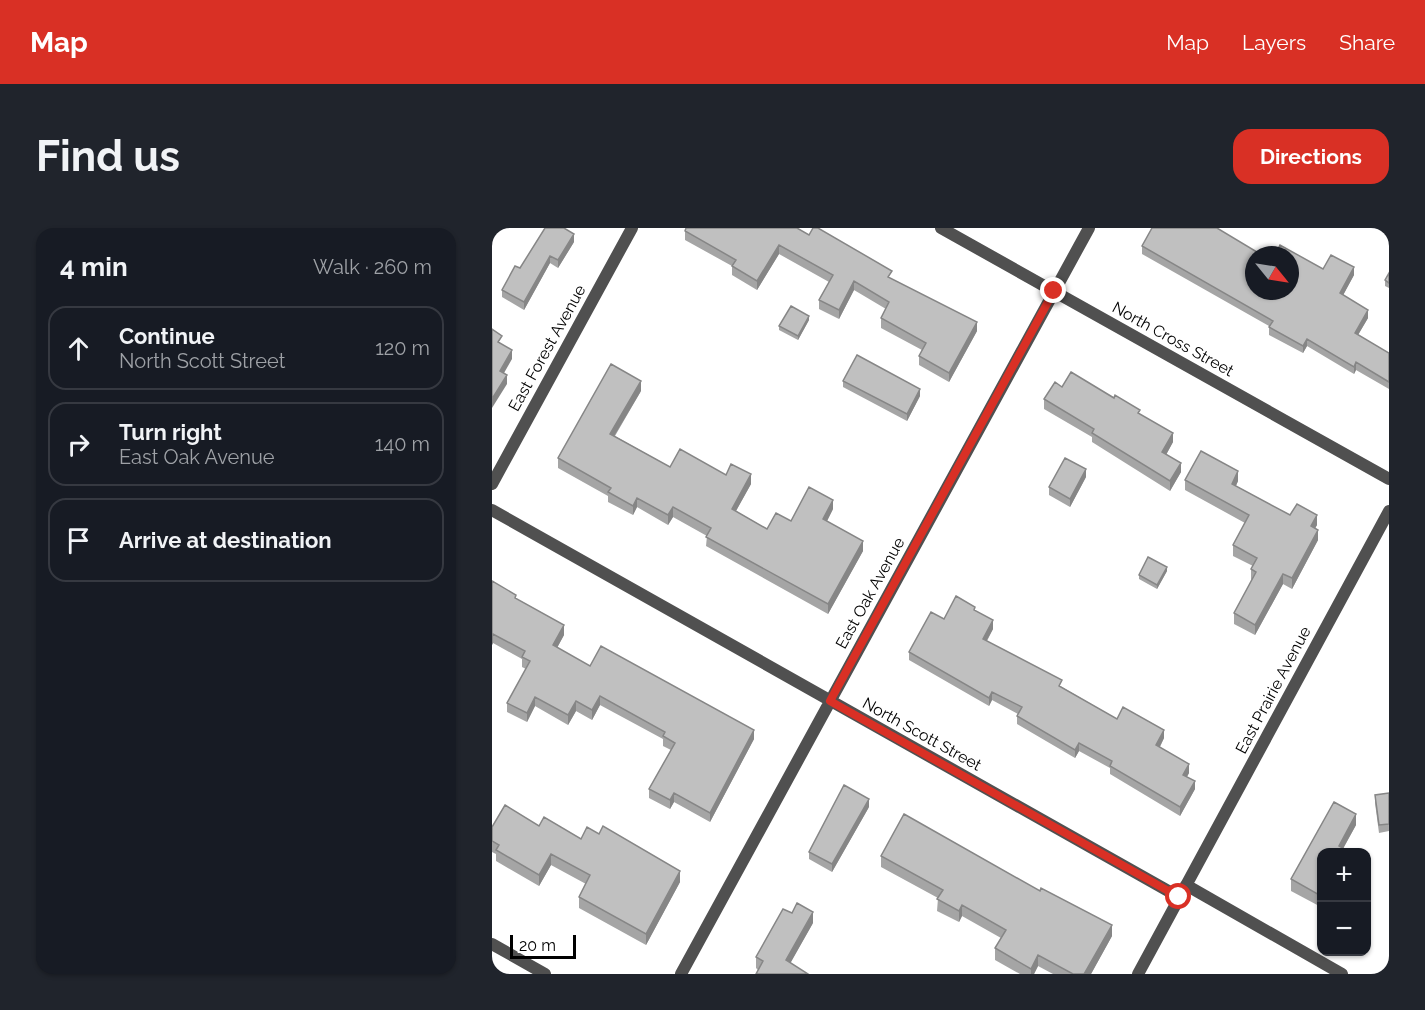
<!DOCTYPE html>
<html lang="en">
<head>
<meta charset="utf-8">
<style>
  :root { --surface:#171b24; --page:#20242c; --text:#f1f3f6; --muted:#9ea1a6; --line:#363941; --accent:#d93025 }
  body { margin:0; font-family:Raleway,sans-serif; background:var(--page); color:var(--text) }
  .controls { position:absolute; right:18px; bottom:18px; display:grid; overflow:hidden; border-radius:12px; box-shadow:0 2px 4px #0004 }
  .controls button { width:54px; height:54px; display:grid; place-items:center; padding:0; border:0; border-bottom:2px solid var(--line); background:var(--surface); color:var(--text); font:30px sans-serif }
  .compass { position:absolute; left:753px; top:18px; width:54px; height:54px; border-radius:50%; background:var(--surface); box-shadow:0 2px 4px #0004; rotate:120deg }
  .scale { position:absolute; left:18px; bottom:15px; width:66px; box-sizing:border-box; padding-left:6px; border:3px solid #000; border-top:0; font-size:16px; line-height:21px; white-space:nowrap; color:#000; -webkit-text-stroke:4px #fff; paint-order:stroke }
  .stop { position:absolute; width:18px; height:18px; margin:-14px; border:4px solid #d93025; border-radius:50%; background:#fff }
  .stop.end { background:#d93025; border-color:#fff; box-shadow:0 2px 6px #0008 }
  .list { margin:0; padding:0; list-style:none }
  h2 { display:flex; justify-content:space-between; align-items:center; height:78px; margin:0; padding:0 24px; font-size:26px }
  h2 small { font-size:20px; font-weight:400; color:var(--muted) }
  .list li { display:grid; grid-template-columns:39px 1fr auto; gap:18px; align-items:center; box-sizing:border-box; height:84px; margin:0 12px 12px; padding:0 12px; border:2px solid var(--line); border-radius:18px }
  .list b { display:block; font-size:22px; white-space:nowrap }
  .list p { margin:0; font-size:20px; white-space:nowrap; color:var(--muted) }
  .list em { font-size:20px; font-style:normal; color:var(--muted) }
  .icon { flex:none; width:33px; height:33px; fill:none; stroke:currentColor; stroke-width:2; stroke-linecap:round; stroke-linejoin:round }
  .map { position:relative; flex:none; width:897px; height:746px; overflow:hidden; border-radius:18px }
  header { display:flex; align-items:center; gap:36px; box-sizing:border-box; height:84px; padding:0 30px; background:var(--accent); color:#fff }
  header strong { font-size:28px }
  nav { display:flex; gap:33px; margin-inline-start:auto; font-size:21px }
  .intro { display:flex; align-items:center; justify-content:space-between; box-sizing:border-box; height:144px; padding:0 36px }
  h1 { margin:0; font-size:42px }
  .button { padding:15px 27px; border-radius:18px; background:var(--accent); color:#fff; font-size:21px; font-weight:700 }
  main { display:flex; gap:36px; padding:0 36px }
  aside { flex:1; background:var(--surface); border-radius:18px; box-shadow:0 2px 4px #0004 }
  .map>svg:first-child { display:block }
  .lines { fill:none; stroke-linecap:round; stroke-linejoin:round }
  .street { stroke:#505050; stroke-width:12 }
  .wall { fill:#a5a5a5 }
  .shaded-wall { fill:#868686 }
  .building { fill:#c0c0c0; stroke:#868686; stroke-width:1.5 }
  .route { stroke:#d93025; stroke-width:8 }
  .labels { text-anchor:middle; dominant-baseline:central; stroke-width:4.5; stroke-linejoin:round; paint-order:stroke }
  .street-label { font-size:16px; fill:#000; stroke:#fff }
</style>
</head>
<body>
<header>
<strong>Map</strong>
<nav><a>Map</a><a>Layers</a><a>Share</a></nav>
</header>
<div class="intro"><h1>Find us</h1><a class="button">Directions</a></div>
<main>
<aside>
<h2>4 min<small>Walk · 260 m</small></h2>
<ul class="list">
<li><svg class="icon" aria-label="ahead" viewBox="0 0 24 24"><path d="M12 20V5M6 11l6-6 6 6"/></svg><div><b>Continue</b><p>North Scott Street</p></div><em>120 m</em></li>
<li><svg class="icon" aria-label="right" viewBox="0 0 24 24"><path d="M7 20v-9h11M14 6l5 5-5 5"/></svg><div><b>Turn right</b><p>East Oak Avenue</p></div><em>140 m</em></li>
<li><svg class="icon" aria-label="arrive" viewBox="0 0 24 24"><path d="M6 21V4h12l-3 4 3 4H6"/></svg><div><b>Arrive at destination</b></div></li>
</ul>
</aside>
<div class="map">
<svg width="897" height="746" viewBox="0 0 897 746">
  <rect width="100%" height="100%" fill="#fff"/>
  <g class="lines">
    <!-- street -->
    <path class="street" d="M449,0L897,251
      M0,256L140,0
      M0,282L687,669
      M694,657L850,746
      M0,716L53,746
      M189,746L597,0
      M646,746L897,283"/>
  </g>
  <!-- wall -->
  <path class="wall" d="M193,3L317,7L400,51L485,103L457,154L427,137V128L430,122L389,100V90L394,81L362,62L347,91L327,81V72L337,54L287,26L265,62L240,47V38L193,12Z
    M82,14L66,40L58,35L32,82L10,69V62L28,40Z
    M650,18L762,63L831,41L862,47L851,67L876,90L866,107L897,125V161L864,142L862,146L815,118L811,125L777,107V98L650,26Z
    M897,45V60L893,58V52Z
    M317,92L306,112L287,102V98Z
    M351,153L428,168L415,193L351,159Z
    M570,159L648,186L681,214L674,227L689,244L678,263L600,214V209L552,181V171Z
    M149,163L123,208L178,239L234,247L259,256L244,283L275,301L341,281L335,293L371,323L336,386L214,318L215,308L181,289L176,297L145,279L141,287L116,274V268L66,240V230Z
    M594,249L578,279L557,267V259Z
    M693,252L746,253L744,258L798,287L825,297L823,300L826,312L800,361L791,356L763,407L742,396V385L760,352L759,351V341L761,338L741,328V317L753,295L693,262Z
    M675,343L665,361L647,351V347Z
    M0,353L72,407L65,420L98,438L262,511L218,594L182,574L178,581L157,570V561L179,522L171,518V511L108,477L100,492L84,483L76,497L43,478L35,494L15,484V475L34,441L30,439V431L1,415L0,417Z
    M483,382L501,401L495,413L570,459L625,491L672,510L668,519L697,545L695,549L703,561L688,588L618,546V540L587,523L583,530L525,496V488L526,486L500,472L497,478L417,432V424L452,391Z
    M897,565V603L887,605L883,575V567Z
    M842,574L864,586V597L851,621L858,624H830V677L829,679L799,663V651Z
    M377,579L340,644L317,631V624Z
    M47,598L89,611L188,654L154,717L87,680V669L94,656L59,637L47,658L4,633V626L0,624V599Z
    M389,628L620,708L599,746H561L546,738L542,746H528L503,732V720L509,710L470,688L467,694L445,683L446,670L389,639Z
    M321,695L298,735L266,742L264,740V729Z"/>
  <!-- shaded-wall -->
  <path class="shaded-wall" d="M82,6V14L66,40V32Z
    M287,17V26L265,62V53Z
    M58,28V35L32,82V74Z
    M862,39V47L848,73V65Z
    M362,53V62L347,91V82Z
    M876,82V90L863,112V105Z
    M317,88V92L306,112V108Z
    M485,94V103L457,154V145Z
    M815,111V118L811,125V118Z
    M20,122V131L8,152V143Z
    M864,134V142L862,146V139Z
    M15,147V156L0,180V171Z
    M149,153V163L118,215V206Z
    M428,161V168L415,193V186Z
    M681,205V214L670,234V224Z
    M689,235V244L678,263V253Z
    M594,241V249L578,279V271Z
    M746,243V253L740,266V256Z
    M259,246V256L240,290V281Z
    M145,270V279L141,287V278Z
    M341,272V281L331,301V291Z
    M181,279V289L176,297V287Z
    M825,287V297L819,308V298Z
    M826,302V312L800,361V350Z
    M371,313V323L336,386V376Z
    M675,339V343L665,361V357Z
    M791,346V356L763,407V397Z
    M501,392V401L491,419V411Z
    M72,397V407L61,427V417Z
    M1,406V415L0,417V408Z
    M500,464V472L497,478V470Z
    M108,468V477L100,492V482Z
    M43,469V478L35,494V485Z
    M84,473V483L76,497V487Z
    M262,502V511L218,594V585Z
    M672,502V510L664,526V517Z
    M587,515V523L583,530V522Z
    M697,536V545L691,555V547Z
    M703,553V561L688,588V579Z
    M182,565V574L178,581V572Z
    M377,571V579L340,644V636Z
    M864,586V597L849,624L847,618Z
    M59,626V637L47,658V647Z
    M188,643V654L154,717V706Z
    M470,677V688L467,694V683Z
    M321,684V695L294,743V732Z
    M620,697V708L599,746H592Z
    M546,727V738L542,746H539V741Z"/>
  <!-- building -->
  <path class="building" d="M53,0H72L82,6L66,32L58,28L32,74L10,62L23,38L28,40Z
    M194,0H305L317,7L321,0H326L400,43L396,49L485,94L457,145L427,128L434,115L389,90L397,74L362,53L347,82L327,72L341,47L287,17L265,53L240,38L244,32L193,3Z
    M660,0H725L770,27H762V63H798V27H783L788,17L831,41L839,27L862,39L848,65L876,82L863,105L897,125V154L864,134L862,139L815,111L811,118L777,99L781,93L650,18Z
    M897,45V55L893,52Z
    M299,78L317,88L306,108L287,98Z
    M0,101L10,108L6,114L20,122L8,143L15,147L0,171Z
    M365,127L428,161L415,186L351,153Z
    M119,136L149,153L118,206L178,239L188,221L234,247L239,236L259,246L240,281L275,301L284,285L299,293L317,259L341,272L331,291L371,313L336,376L214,309L219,300L181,279L176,287L145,270L141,278L116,264L119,260L66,230Z
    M579,144L622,170L623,167L648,182L646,185L681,205L670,224L689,235L678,253L600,205L602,201L552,171L563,154L570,159Z
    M709,223L746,243L740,256L798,287L805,276L825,287L819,298L826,302L800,350L791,346L763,397L742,385L764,344L759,341L765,330L741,317L757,287L693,252Z
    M573,230L594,241L578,271L557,259Z
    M656,329L675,339L665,357L647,347Z
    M0,353L24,367L23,370L72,397L61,417L98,438L109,418L262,502L218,585L182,565L178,572L157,561L183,515L171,508L173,504L108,468L100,482L84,473L76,487L43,469L35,485L15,475L38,433L30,429L33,423L1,406L0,408Z
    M464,368L483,379L482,382L501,392L491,411L570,452L567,458L625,491L631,479L672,502L664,517L697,536L691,547L703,553L688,579L618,538L620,533L587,515L583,522L525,488L530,479L500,464L497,470L417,424L439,384L452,391Z
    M352,557L377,571L340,636L317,624Z
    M897,565V596L887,597L883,567Z
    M842,574L864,586L847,618L858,624H830V666L829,668L799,651Z
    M13,577L47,598L52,589L89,611L95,599L107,606L111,598L188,643L154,706L87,669L98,647L59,626L47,647L4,622L7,617L0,613V599Z
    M412,586L548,663L549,660L620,697L592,746H581L546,727L539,741L503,720L514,702L470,677L467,683L445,671L451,662L389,628Z
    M305,675L321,684L294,732L316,746H264L271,733L264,729L291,681L300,685Z"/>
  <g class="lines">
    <!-- route -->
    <path class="route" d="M562,63L338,473L687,669"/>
  </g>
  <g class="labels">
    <!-- street labels -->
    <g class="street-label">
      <text transform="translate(681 111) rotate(29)">North Cross Street</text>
      <text transform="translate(55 120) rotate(-61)">East Forest Avenue</text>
      <text transform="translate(378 365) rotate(-61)">East Oak Avenue</text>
      <text transform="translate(781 462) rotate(-62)">East Prairie Avenue</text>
      <text transform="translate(430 506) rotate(29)">North Scott Street</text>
    </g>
  </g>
</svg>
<div class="controls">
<button>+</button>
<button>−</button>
</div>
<svg class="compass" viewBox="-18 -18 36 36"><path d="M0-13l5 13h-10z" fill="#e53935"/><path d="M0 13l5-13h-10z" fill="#9ea1a6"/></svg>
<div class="scale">20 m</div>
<div class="stop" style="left:687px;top:669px"></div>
<div class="stop end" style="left:562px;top:63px"></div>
</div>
</main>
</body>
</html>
